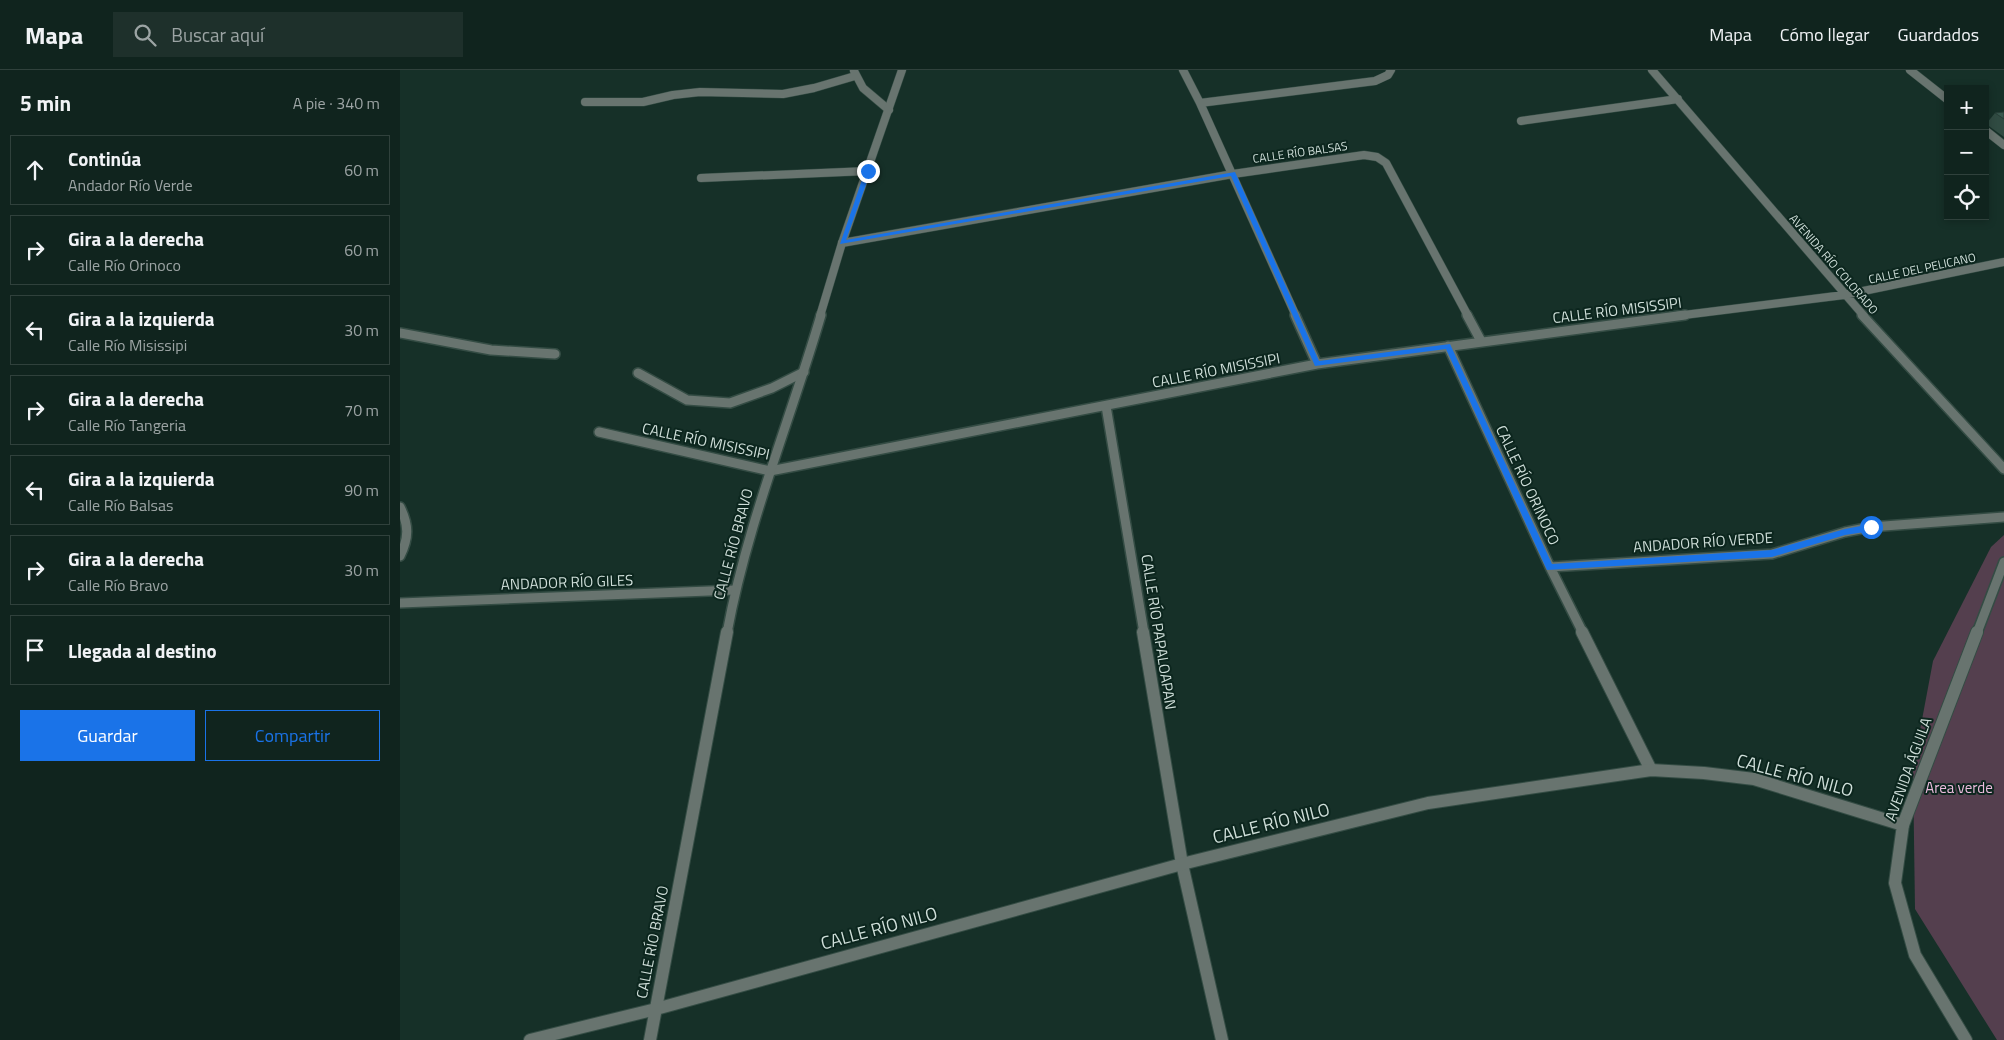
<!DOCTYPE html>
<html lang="es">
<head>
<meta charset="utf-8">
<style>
  :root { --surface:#10241e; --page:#1e302b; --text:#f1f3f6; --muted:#9ca4a4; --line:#30413c; --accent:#1a73e8 }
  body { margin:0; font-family:"Titillium Web",sans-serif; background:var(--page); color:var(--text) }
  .controls { position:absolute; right:15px; top:15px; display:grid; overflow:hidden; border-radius:0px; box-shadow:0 2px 8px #0003 }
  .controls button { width:45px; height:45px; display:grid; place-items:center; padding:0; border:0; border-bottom:1px solid var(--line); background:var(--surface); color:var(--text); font:25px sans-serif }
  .stop { position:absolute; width:15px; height:15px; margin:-11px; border:4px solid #1a73e8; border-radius:50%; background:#fff }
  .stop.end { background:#1a73e8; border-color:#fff; box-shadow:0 1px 5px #0008 }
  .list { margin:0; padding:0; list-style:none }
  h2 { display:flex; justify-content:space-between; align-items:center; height:65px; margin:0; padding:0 20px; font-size:21px }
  h2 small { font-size:16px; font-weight:400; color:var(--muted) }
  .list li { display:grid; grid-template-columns:32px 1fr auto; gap:15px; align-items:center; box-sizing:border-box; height:70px; margin:0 10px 10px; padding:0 10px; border:1px solid var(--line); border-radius:0px }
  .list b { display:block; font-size:19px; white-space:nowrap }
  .list p { margin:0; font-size:16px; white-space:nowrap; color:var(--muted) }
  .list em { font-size:16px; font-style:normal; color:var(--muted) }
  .actions { display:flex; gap:10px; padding:15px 20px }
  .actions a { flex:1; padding:11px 0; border:1px solid var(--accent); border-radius:0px; text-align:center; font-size:18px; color:var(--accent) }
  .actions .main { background:var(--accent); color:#fff }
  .icon { flex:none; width:28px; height:28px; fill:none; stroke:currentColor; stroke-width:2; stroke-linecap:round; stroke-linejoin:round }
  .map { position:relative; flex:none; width:1604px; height:970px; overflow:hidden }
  header { display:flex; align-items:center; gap:30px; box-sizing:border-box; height:70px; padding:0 25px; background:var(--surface); border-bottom:1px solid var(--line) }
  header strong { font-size:24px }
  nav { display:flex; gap:28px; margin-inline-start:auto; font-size:18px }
  .search { width:350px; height:45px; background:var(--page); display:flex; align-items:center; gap:12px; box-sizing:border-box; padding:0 18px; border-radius:0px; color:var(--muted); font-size:19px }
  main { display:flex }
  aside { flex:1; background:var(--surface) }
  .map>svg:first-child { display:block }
  .green { fill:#543f4e }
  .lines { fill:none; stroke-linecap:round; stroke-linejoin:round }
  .minor-far2-casing { stroke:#344c44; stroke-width:9 }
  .minor-far1-casing { stroke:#344c44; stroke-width:12 }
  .minor-casing { stroke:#344c44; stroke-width:14 }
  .tertiary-far2-casing { stroke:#344c44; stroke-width:9 }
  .tertiary-far1-casing { stroke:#344c44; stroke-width:12 }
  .tertiary-casing { stroke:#344c44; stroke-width:14 }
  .minor-far2 { stroke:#68746f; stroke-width:8 }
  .minor-far1 { stroke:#68746f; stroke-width:9 }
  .minor { stroke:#68746f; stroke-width:12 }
  .tertiary-far2 { stroke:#68746f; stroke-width:8 }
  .tertiary-far1 { stroke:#68746f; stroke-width:9 }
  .tertiary { stroke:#68746f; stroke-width:12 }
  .wall { fill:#304b42 }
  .building { fill:#38574d; stroke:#273d36 }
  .route { fill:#1a73e8 }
  .labels { text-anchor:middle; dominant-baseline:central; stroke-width:4; stroke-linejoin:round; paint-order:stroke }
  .far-street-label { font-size:12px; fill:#cfded9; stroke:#0c261e }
  .street-label { font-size:15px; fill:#cfded9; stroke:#0c261e }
  .park-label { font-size:15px; fill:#edbcde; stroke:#0c261e }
  .near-street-label { font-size:18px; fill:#cfded9; stroke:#0c261e }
</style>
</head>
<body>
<header>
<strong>Mapa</strong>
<div class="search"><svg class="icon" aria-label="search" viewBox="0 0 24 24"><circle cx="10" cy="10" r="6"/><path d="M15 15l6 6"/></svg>Buscar aquí</div>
<nav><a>Mapa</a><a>Cómo llegar</a><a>Guardados</a></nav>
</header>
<main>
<aside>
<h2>5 min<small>A pie · 340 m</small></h2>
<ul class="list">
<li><svg class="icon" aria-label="ahead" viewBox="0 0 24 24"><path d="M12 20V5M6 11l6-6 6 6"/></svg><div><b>Continúa</b><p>Andador Río Verde</p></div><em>60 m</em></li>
<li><svg class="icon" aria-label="right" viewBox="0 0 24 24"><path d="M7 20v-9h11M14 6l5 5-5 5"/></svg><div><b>Gira a la derecha</b><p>Calle Río Orinoco</p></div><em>60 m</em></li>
<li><svg class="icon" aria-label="left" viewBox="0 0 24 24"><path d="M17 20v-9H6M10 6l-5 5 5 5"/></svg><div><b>Gira a la izquierda</b><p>Calle Río Misissipi</p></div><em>30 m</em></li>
<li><svg class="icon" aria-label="right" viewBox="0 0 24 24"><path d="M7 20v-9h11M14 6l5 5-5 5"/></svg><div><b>Gira a la derecha</b><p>Calle Río Tangeria</p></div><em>70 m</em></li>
<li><svg class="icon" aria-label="left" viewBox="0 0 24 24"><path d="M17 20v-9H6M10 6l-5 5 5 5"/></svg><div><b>Gira a la izquierda</b><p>Calle Río Balsas</p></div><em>90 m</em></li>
<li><svg class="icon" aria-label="right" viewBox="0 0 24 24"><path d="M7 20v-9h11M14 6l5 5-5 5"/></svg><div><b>Gira a la derecha</b><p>Calle Río Bravo</p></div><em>30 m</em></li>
<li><svg class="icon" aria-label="arrive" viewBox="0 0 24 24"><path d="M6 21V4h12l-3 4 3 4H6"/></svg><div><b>Llegada al destino</b></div></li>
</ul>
<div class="actions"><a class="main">Guardar</a><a>Compartir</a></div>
</aside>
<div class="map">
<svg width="1604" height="970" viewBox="0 0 1604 970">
  <rect width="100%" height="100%" fill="#163028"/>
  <!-- green -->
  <path class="green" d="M1604,465V970H1597L1515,839L1513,698L1533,591L1591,477Z"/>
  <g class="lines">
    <!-- minor-far2 casing -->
    <g class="minor-far2-casing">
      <path id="minor-far2" d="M783,0L800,33L896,246
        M1252,0L1464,246
        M1510,0L1548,30
        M454,1L463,18L489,40
        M185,32H243L273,25L300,22L383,24L414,18L455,6
        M800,33L975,11L988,5L991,0
        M1121,51L1278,29
        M1585,60L1604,75
        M301,108L468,101
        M442,173L833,104L964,85L977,87L986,93L1068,246
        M1276,246L1444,225L1604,192"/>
    </g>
    <!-- minor-far1 casing -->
    <g class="minor-far1-casing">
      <path id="minor-far1" d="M895,245L917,294
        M1067,245L1081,271
        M1462,245L1604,399
        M0,263L91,280L155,284
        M1048,276L1150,497L1183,563
        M238,303L287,330L330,333L372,318L404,302
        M706,336L744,563
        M199,362L370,401L917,294L1285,245
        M0,437C9,455 9,468 0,486
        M1150,497L1372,484L1445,462L1471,457L1604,447
        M0,533L335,520
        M1577,563L1604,492"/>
    </g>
    <!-- minor casing -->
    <g class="minor-casing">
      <path id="minor" d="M743,562L782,794L822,970
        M1182,562L1251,700
        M1503,755L1577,562
        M130,970L256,939"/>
    </g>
    <!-- tertiary-far2 casing -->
    <g class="tertiary-far2-casing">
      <path id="tertiary-far2" d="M420,246L442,173L502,0"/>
    </g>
    <!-- tertiary-far1 casing -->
    <g class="tertiary-far1-casing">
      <path id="tertiary-far1" d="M327,563C347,454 390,351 421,245"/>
    </g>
    <!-- tertiary casing -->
    <g class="tertiary-casing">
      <path id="tertiary" d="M256,939L782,794L1028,733L1251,700L1304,703L1354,709L1503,755L1495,813L1515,885L1566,970
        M250,970L327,562"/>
    </g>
    <!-- minor-far2 -->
    <use href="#minor-far2" class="minor-far2"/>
    <!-- minor-far1 -->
    <use href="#minor-far1" class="minor-far1"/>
    <!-- minor -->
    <use href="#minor" class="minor"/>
    <!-- tertiary-far2 -->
    <use href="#tertiary-far2" class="tertiary-far2"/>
    <!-- tertiary-far1 -->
    <use href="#tertiary-far1" class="tertiary-far1"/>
    <!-- tertiary -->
    <use href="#tertiary" class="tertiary"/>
  </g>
  <!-- wall -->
  <path class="wall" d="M1604,42V67L1586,54L1595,43Z"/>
  <!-- building -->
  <path class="building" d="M1604,42V49L1595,43Z"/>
  <!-- route -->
  <path class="route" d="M468,99L471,101L446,170L835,102L919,291L1050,274L1152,494L1372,480L1445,459L1471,454L1475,457L1471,461L1445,465L1372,487L1147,500L1046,279L915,296L831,106L440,174L465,101Z"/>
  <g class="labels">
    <!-- far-street labels -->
    <g class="far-street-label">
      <text transform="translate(900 82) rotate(-8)">CALLE RÍO BALSAS</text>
      <text transform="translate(1434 194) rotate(49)">AVENIDA RÍO COLORADO</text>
      <text transform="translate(1522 198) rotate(-12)">CALLE DEL PELICANO</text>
    </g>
    <!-- street labels -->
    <g class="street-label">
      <text transform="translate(1217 240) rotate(-7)">CALLE RÍO MISISSIPI</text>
      <text transform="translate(816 300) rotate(-11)">CALLE RÍO MISISSIPI</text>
      <text transform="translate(306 371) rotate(12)">CALLE RÍO MISISSIPI</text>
      <text transform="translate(1128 415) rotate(65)">CALLE RÍO ORINOCO</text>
      <text transform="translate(1303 472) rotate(-4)">ANDADOR RÍO VERDE</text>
      <text transform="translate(333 474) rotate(-75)">CALLE RÍO BRAVO</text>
      <text transform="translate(167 512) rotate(-2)">ANDADOR RÍO GILES</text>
      <text transform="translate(759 562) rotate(81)">CALLE RÍO PAPALOAPAN</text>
      <text transform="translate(1508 699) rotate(-70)">AVENIDA ÁGUILA</text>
      <text transform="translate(252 872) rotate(-79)">CALLE RÍO BRAVO</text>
    </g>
    <!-- park labels -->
    <g class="park-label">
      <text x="1559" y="717">Area verde</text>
    </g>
    <!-- near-street labels -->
    <g class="near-street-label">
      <text transform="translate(1395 705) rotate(15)">CALLE RÍO NILO</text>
      <text transform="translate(871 753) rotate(-14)">CALLE RÍO NILO</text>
      <text transform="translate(479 858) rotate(-15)">CALLE RÍO NILO</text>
    </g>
  </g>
</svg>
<div class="controls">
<button>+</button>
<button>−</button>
<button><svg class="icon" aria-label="locate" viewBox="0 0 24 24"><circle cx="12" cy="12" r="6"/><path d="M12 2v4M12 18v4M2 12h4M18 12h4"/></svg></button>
</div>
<div class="stop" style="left:1471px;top:457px"></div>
<div class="stop end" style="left:468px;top:101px"></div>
</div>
</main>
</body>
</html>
